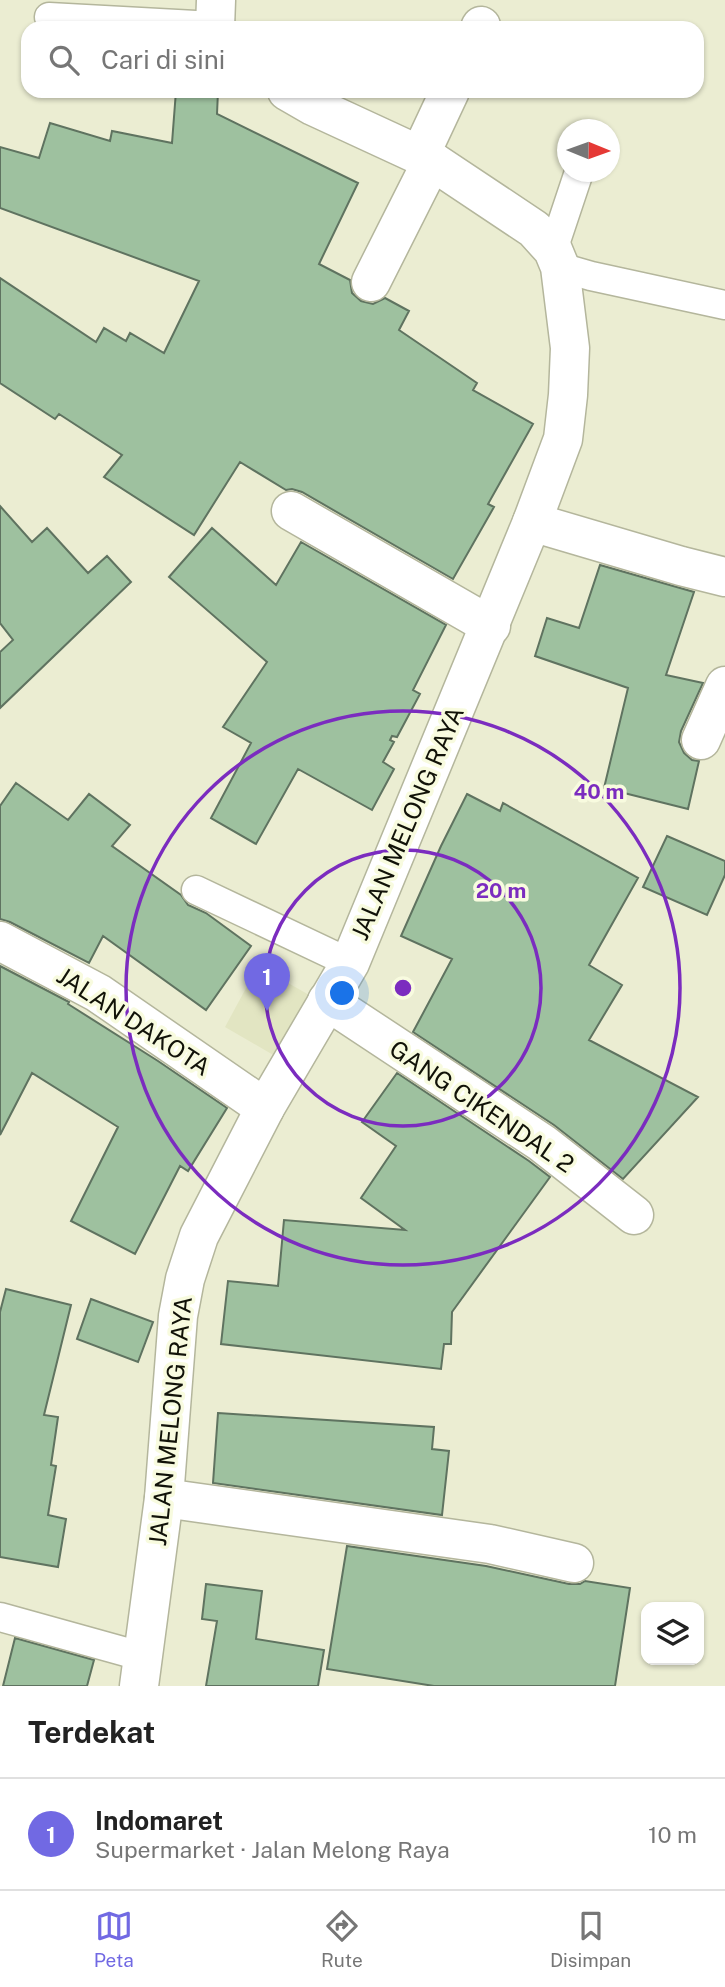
<!DOCTYPE html>
<html lang="id">
<head>
<meta charset="utf-8">
<style>
  :root { --surface:#fff; --page:#f2f2f2; --text:#222; --muted:#767676; --line:#e0e0e0; --accent:#7169e3 }
  body { margin:0; font-family:"Public Sans",sans-serif; background:var(--page); color:var(--text) }
  .controls { position:absolute; right:21px; bottom:21px; display:grid; overflow:hidden; border-radius:14px; box-shadow:0 2px 5px #0004 }
  .controls button { width:63px; height:63px; display:grid; place-items:center; padding:0; border:0; border-bottom:2px solid var(--line); background:var(--surface); color:var(--text); font:35px sans-serif }
  .compass { position:absolute; left:557px; top:119px; width:63px; height:63px; border-radius:50%; background:var(--surface); box-shadow:0 2px 5px #0004; rotate:91deg }
  .you { position:absolute; left:343px; top:994px; width:24px; height:24px; margin:-18px; border:5px solid #fff; border-radius:50%; background:#1a73e8; box-shadow:0 0 0 10px #1a73e833 }
  .badge { display:grid; place-items:center; width:46px; height:46px; border-radius:50%; background:var(--accent); color:#fff; font-size:23px; font-weight:700 }
  .pin { position:absolute; translate:-50% -58px; filter:drop-shadow(0 2px 4px #0008) }
  .pin::after { content:''; position:absolute; top:37px; width:24px; height:21px; background:inherit; clip-path:polygon(0 0,100% 0,50% 100%) }
  .list { margin:0; padding:0; list-style:none }
  h2 { display:flex; justify-content:space-between; align-items:center; height:91px; margin:0; padding:0 28px; font-size:30px }
  h2 small { font-size:23px; font-weight:400; color:var(--muted) }
  .list li { display:grid; grid-template-columns:46px 1fr auto; gap:21px; align-items:center; box-sizing:border-box; height:112px; padding:0 28px; border-top:2px solid var(--line) }
  .list b { display:block; font-size:26px; white-space:nowrap }
  .list p { margin:0; font-size:23px; white-space:nowrap; color:var(--muted) }
  .list em { font-size:23px; font-style:normal; color:var(--muted) }
  .icon { flex:none; width:38px; height:38px; fill:none; stroke:currentColor; stroke-width:2; stroke-linecap:round; stroke-linejoin:round }
  .map { position:relative; flex:none; width:725px; height:1686px; overflow:hidden }
  .search { position:absolute; background:var(--surface); box-shadow:0 2px 5px #0004; left:21px; right:21px; top:21px; height:77px; display:flex; align-items:center; gap:18px; box-sizing:border-box; padding:0 24px; border-radius:21px; color:var(--muted); font-size:26px }
  .sheet { height:203px; background:var(--surface) }
  nav { display:flex; justify-content:space-around; align-items:center; box-sizing:border-box; height:98px; border-top:2px solid var(--line); background:var(--surface); font-size:19px; color:var(--muted) }
  nav a { display:grid; justify-items:center; gap:4px }
  nav .on { color:var(--accent) }
  .map>svg:first-child { display:block }
  .built { fill:#e2e5c2 }
  .building { fill:#9ec19f; stroke:#5f7360; stroke-width:2 }
  .lines { fill:none; stroke-linecap:round; stroke-linejoin:round }
  .service-casing { stroke:#b4b69c; stroke-width:31 }
  .minor-casing { stroke:#b4b69c; stroke-width:41 }
  .secondary-casing { stroke:#b4b69c; stroke-width:41 }
  .service { stroke:#fff; stroke-width:28 }
  .minor { stroke:#fff; stroke-width:38 }
  .secondary { stroke:#fff; stroke-width:38 }
  .ring { fill:none; stroke:#7b2cbf; stroke-width:3.5 }
  .labels { text-anchor:middle; dominant-baseline:central; stroke-width:7; stroke-linejoin:round; paint-order:stroke }
  .street-label { font-size:24px; fill:#111208; stroke:#f8fbdf }
  .centre { fill:#7b2cbf; stroke:#f8fbdf; stroke-width:3.5 }
  .ring-label { font-size:21px; text-anchor:middle; font-weight:bold; fill:#7b2cbf; stroke:#f8fbdf; stroke-width:7; stroke-linejoin:round; paint-order:stroke }
</style>
</head>
<body>
<div class="map">
<svg width="725" height="1686" viewBox="0 0 725 1686">
  <rect width="100%" height="100%" fill="#ebedd2"/>
  <!-- built -->
  <path class="built" d="M258,966L311,996L275,1056L225,1027Z"/>
  <!-- building -->
  <path class="building" d="M176,91H218L217,114L358,183L319,264L350,280L352,293L361,301L373,304L385,298L409,311L399,330L477,383L473,390L533,424L488,504L494,507L453,579L302,492L292,489L286,490L240,462L194,535L104,477L122,455L59,414L55,419L0,383V278L96,342L104,328L126,341L130,333L164,353L199,281L0,208V147L39,158L50,123L110,141L112,131L172,143Z
    M0,506L32,542L47,528L88,573L107,556L131,582L0,708V652L13,640L0,623Z
    M212,528L276,585L301,542L446,625L413,690L420,694L397,737L392,736L390,740L394,742L383,762L394,769L372,810L298,769L256,844L211,818L251,743L223,727L267,662L169,577Z
    M600,565L694,592L666,675L703,683L681,731L679,742L684,753L692,760L699,761L688,809L604,788L628,688L535,656L547,618L579,628Z
    M16,783L68,820L89,794L130,825L112,846L181,895L188,905L206,913L251,946L206,1010L103,936L89,963L10,922L0,919V806Z
    M467,794L500,811L503,803L638,878L589,965L622,985L589,1040L698,1097L623,1179L554,1125L413,1032L452,959L401,936L441,846Z
    M667,836L725,861V875L707,915L643,887Z
    M0,966L69,1002L68,1004L158,1061L227,1108L188,1171L180,1166L135,1254L71,1221L118,1127L32,1073L0,1135Z
    M397,1073L529,1161L550,1177L452,1312L451,1344H444L441,1369L221,1344L228,1281L278,1286L284,1220L405,1230L361,1198L396,1146L362,1122Z
    M6,1289L71,1305L44,1415L58,1417L51,1465L56,1466L48,1515L66,1519L58,1567L0,1557V1312Z
    M91,1299L153,1322L138,1362L77,1339Z
    M218,1413L434,1427L432,1449L449,1451L442,1515L213,1483Z
    M347,1546L486,1566L569,1584H580L585,1581L630,1588L615,1686H434L327,1669Z
    M206,1584L262,1591L256,1639L324,1650L318,1686H206L217,1621L202,1619Z
    M15,1638L94,1660L87,1686H3Z"/>
  <g class="lines">
    <!-- service casing -->
    <g class="service-casing">
      <path id="service" d="M49,17L214,26
        M553,250L579,172
        M560,267L591,276L725,305
        M196,890L350,963
        M0,1617L144,1657"/>
    </g>
    <!-- minor casing -->
    <g class="minor-casing">
      <path id="minor" d="M480,28L481,26
        M420,155L450,91
        M371,282L432,161
        M291,511L491,626
        M532,522L681,566L725,577
        M701,740L725,686
        M0,941L98,993L265,1108
        M327,1001L542,1143L634,1215
        M164,1498L490,1544L574,1563"/>
    </g>
    <!-- secondary casing -->
    <g class="secondary-casing">
      <path id="secondary" d="M215,28L216,0
        M139,1686L164,1498L178,1316L185,1279L199,1236L265,1108L350,963L532,522L563,439L568,395L570,348L560,267L553,250L534,229L432,161L313,106L287,91"/>
    </g>
    <!-- service -->
    <use href="#service" class="service"/>
    <!-- minor -->
    <use href="#minor" class="minor"/>
    <!-- secondary -->
    <use href="#secondary" class="secondary"/>
  </g>
  <!-- distance rings -->
  <g class="ring">
    <circle cx="403" cy="988" r="138"/>
    <circle cx="403" cy="988" r="277"/>
  </g>
  <g class="labels">
    <!-- street labels -->
    <g class="street-label">
      <text transform="translate(407 823) rotate(-67)">JALAN MELONG RAYA</text>
      <text transform="translate(134 1021) rotate(33)">JALAN DAKOTA</text>
      <text transform="translate(482 1106) rotate(34)">GANG CIKENDAL 2</text>
      <text transform="translate(170 1421) rotate(-84)">JALAN MELONG RAYA</text>
    </g>
  </g>
  <circle cx="403" cy="988" r="10" class="centre"/>
  <g class="ring-label">
    <text x="599" y="799">40 m</text>
    <text x="501" y="898">20 m</text>
  </g>
</svg>
<div class="controls">
<button><svg class="icon" aria-label="layers" viewBox="0 0 24 24"><path d="M12 4l9 5-9 5-9-5zM3 14l9 5 9-5"/></svg></button>
</div>
<svg class="compass" viewBox="-18 -18 36 36"><path d="M0-13l5 13h-10z" fill="#e53935"/><path d="M0 13l5-13h-10z" fill="#767676"/></svg>
<div class="you"></div>
<div class="pin badge" style="left:267px;top:1011px">1</div>
<div class="search"><svg class="icon" aria-label="search" viewBox="0 0 24 24"><circle cx="10" cy="10" r="6"/><path d="M15 15l6 6"/></svg>Cari di sini</div>
</div>
<section class="sheet">
<h2>Terdekat<small></small></h2>
<ul class="list">
<li><span class="badge">1</span><div><b>Indomaret</b><p>Supermarket · Jalan Melong Raya</p></div><em>10 m</em></li>
</ul>
</section>
<nav>
<a class="on"><svg class="icon" aria-label="map" viewBox="0 0 24 24"><path d="M3 6l6-2 6 2 6-2v14l-6 2-6-2-6 2zM9 4v14M15 6v14"/></svg>Peta</a>
<a><svg class="icon" aria-label="directions" viewBox="0 0 24 24"><path d="M12 3l9 9-9 9-9-9zM9 14v-3h6M13 9l2 2-2 2"/></svg>Rute</a>
<a><svg class="icon" aria-label="saved" viewBox="0 0 24 24"><path d="M7 4h10v16l-5-4-5 4z"/></svg>Disimpan</a>
</nav>
</body>
</html>
